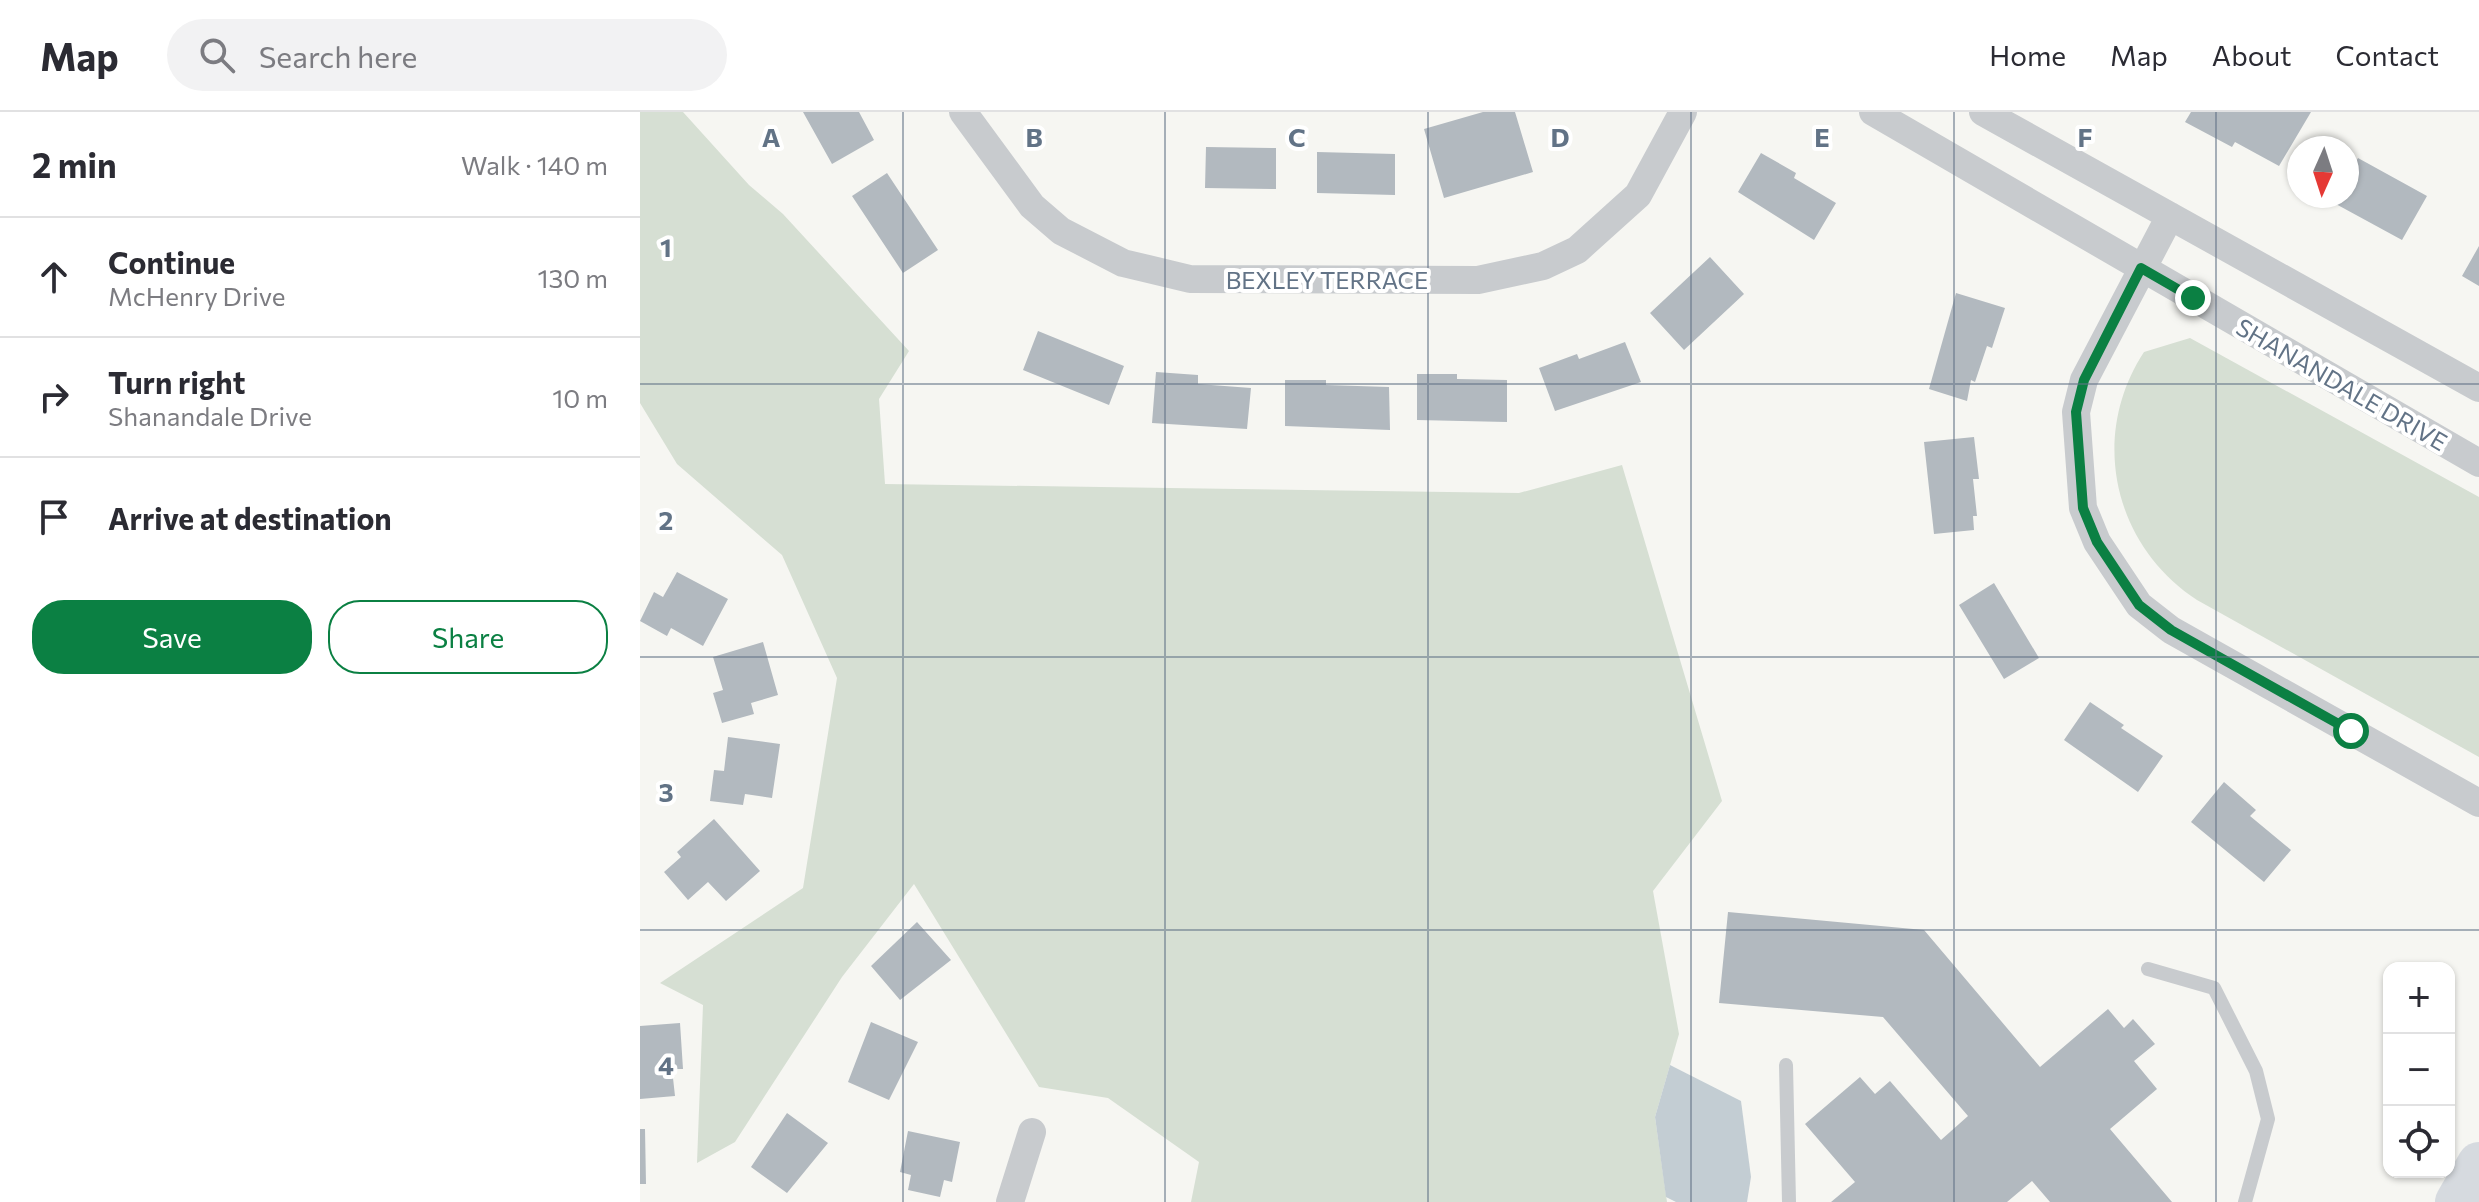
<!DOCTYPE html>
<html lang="en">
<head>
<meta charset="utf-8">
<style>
  :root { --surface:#fff; --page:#f2f2f3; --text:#2b2b33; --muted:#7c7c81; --line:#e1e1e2; --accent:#0b8043 }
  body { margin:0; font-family:Commissioner,sans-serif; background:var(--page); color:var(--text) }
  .controls { position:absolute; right:24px; bottom:24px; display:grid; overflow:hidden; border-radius:16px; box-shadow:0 2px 6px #0004 }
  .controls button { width:72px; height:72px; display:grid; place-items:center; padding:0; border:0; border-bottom:2px solid var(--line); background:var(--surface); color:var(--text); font:40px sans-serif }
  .compass { position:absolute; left:1647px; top:24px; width:72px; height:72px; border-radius:50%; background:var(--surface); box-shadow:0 2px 6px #0004; rotate:183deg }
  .stop { position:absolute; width:24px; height:24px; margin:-18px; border:6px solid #0b8043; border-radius:50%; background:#fff }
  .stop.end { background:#0b8043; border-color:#fff; box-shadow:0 2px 8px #0008 }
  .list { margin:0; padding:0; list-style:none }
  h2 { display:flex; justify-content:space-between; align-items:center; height:104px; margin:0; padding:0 32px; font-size:34px }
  h2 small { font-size:26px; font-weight:400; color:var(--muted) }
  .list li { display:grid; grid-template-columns:52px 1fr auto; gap:24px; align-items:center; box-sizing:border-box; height:120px; padding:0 32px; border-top:2px solid var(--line) }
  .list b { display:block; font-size:30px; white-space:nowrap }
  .list p { margin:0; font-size:26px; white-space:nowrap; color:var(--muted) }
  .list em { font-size:26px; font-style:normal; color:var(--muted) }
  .actions { display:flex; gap:16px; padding:24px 32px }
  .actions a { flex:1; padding:18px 0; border:2px solid var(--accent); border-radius:32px; text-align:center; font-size:28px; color:var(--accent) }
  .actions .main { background:var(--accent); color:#fff }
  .icon { flex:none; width:44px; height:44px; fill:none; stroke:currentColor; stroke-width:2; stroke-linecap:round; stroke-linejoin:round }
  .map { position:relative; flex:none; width:1839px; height:1090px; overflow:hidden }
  header { display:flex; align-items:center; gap:48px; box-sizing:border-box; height:112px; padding:0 40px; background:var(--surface); border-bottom:2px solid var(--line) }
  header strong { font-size:38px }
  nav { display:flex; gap:44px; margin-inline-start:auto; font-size:28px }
  .search { width:560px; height:72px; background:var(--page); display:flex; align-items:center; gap:20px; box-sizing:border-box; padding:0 28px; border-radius:44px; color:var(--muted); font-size:30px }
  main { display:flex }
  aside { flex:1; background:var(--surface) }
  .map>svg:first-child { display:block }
  .green { fill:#d6dfd3 }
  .water { fill:#c3cdd3 }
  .building { fill:#b2b9bf }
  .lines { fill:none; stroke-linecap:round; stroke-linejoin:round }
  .lane { stroke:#c8cbce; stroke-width:14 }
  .street { stroke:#c8cbce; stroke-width:28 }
  .highway { stroke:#d6dadf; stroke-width:44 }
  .route { stroke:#0b8043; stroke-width:10 }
  .grid { fill:none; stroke:#627386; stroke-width:2; stroke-opacity:0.55 }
  .labels { text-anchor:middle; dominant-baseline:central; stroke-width:8; stroke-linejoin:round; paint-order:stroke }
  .street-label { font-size:24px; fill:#627386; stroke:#fff }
  .grid-label { font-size:26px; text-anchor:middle; font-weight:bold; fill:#627386; stroke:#fff; stroke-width:8; stroke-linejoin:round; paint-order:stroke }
</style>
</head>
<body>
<header>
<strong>Map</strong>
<div class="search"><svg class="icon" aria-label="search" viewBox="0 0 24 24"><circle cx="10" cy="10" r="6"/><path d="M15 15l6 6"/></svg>Search here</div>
<nav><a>Home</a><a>Map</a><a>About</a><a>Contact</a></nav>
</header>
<main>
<aside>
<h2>2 min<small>Walk · 140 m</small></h2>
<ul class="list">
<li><svg class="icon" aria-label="ahead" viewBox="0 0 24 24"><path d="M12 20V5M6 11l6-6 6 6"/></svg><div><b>Continue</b><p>McHenry Drive</p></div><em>130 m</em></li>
<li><svg class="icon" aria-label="right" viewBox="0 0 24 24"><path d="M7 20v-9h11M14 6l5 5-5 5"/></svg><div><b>Turn right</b><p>Shanandale Drive</p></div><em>10 m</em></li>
<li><svg class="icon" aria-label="arrive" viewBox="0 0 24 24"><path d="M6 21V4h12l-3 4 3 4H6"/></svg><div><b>Arrive at destination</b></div></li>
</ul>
<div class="actions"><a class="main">Save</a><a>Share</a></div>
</aside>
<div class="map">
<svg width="1839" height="1090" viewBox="0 0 1839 1090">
  <rect width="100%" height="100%" fill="#f6f6f2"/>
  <!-- green -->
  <path class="green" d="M0,0H43L109,73L143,102L269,239L239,287L245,372L879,381L982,353L1082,689L1013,779L1039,922L1015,1005L1027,1090H551L559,1050L468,986L399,975L274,772L202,865L95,1030L57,1051L63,893L20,871L163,776L197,566L142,443L37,352L0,291Z
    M1550,226L1839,385V645L1557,488C1473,433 1449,324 1504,240Z"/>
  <!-- water -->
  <path class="water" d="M1030,953L1101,989L1111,1065L1107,1090H1036L1026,1085L1015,1005Z"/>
  <!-- building -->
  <path class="building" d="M163,0H219L234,28L192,52Z
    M843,0H875L893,60L804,86L784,17Z
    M1551,0H1671L1639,54L1595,30L1592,35L1545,10Z
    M566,35L636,36V77L565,76Z
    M677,40L755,42V83L677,81Z
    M1121,41L1156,61L1154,66L1196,91L1174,128L1098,80Z
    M1718,46L1787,84L1762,128L1694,91L1697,84H1707V66Z
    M247,61L298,138L263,161L212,84Z
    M1839,134V174L1822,164Z
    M1070,145L1104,182L1044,238L1010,201Z
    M1316,181L1365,196L1352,236L1347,234L1335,270L1331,268L1327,289L1289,277Z
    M398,219L484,254L469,293L383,258Z
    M985,230L1001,270L915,299L899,256L937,242L939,247Z
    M516,260L558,263V272L611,276L607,317L512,311Z
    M777,262H817V267L867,268V310L777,308Z
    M645,268H686V273L749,275L750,318L645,314Z
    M1334,325L1339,367H1333L1337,404H1333L1334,418L1294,422L1284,330Z
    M37,460L88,487L63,534L31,516L27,524L0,509L14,480L23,485Z
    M1354,471L1399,546L1364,567L1319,493Z
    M123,530L138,583L111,591L114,602L82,611L73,581L83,578L73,545Z
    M1450,590L1484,613L1481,616L1523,644L1498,680L1424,628Z
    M88,625L140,632L132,686L105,682L103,693L70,689L74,658L84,659Z
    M1584,670L1616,698L1610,704L1651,738L1624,770L1551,710Z
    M74,707L120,759L86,789L68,770L48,788L24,760L41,745L37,740Z
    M1088,800L1284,818L1400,955L1468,897L1484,916L1493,907L1515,932L1494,949L1517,977L1470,1017L1532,1090H1410L1392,1069L1367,1090H1191L1215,1070L1165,1012L1220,965L1235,982L1250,969L1301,1028L1328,1004L1243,905L1079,891Z
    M277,810L311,848L260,888L231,854Z
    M231,910L278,930L249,988L208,970Z
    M40,911L43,957H32L35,984L0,987V914Z
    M147,1001L188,1031L147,1081L111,1055Z
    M0,1017H5L6,1072H0Z
    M268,1019L320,1030L312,1070L304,1068L300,1085L268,1078L271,1063L260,1060Z"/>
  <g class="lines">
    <!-- lane -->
    <path class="lane" d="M1508,857L1574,876L1616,959L1628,1007L1605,1090
      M1146,953L1149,1090"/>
    <!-- street -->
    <path class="street" d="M323,0L392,94L421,119L483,151L550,167L838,168L903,154L937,138L998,83L1043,0
      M1233,0L1839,351
      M1343,0L1839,276
      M1530,104L1444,268L1436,300L1443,396L1457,430L1499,493L1531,518L1839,691
      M370,1090L392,1020"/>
    <!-- highway -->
    <path class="highway" d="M1817,1090L1839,1052"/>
  </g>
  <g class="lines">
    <!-- route -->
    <path class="route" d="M1553,186L1501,156L1444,268L1436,300L1443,396L1457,430L1499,493L1531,518L1711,619"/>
  </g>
  <!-- grid -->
  <path class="grid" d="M263,0V1090M525,0V1090M788,0V1090M1051,0V1090M1314,0V1090M1576,0V1090M0,272H1839M0,545H1839M0,818H1839"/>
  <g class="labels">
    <!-- street labels -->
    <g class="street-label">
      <text x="687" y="167">BEXLEY TERRACE</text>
      <text transform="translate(1702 272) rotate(30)">SHANANDALE DRIVE</text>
    </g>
  </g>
  <g class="grid-label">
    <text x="131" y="35">A</text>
    <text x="394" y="35">B</text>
    <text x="657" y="35">C</text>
    <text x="920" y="35">D</text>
    <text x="1182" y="35">E</text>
    <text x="1445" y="35">F</text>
    <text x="26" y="145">1</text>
    <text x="26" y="418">2</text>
    <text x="26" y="690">3</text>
    <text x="26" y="963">4</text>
  </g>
</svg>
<div class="controls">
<button>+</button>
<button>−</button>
<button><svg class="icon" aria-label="locate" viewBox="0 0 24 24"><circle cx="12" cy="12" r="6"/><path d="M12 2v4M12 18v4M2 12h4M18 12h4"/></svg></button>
</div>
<svg class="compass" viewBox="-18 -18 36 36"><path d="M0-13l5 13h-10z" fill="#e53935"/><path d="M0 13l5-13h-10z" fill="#7c7c81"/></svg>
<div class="stop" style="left:1711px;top:619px"></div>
<div class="stop end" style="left:1553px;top:186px"></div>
</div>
</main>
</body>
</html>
